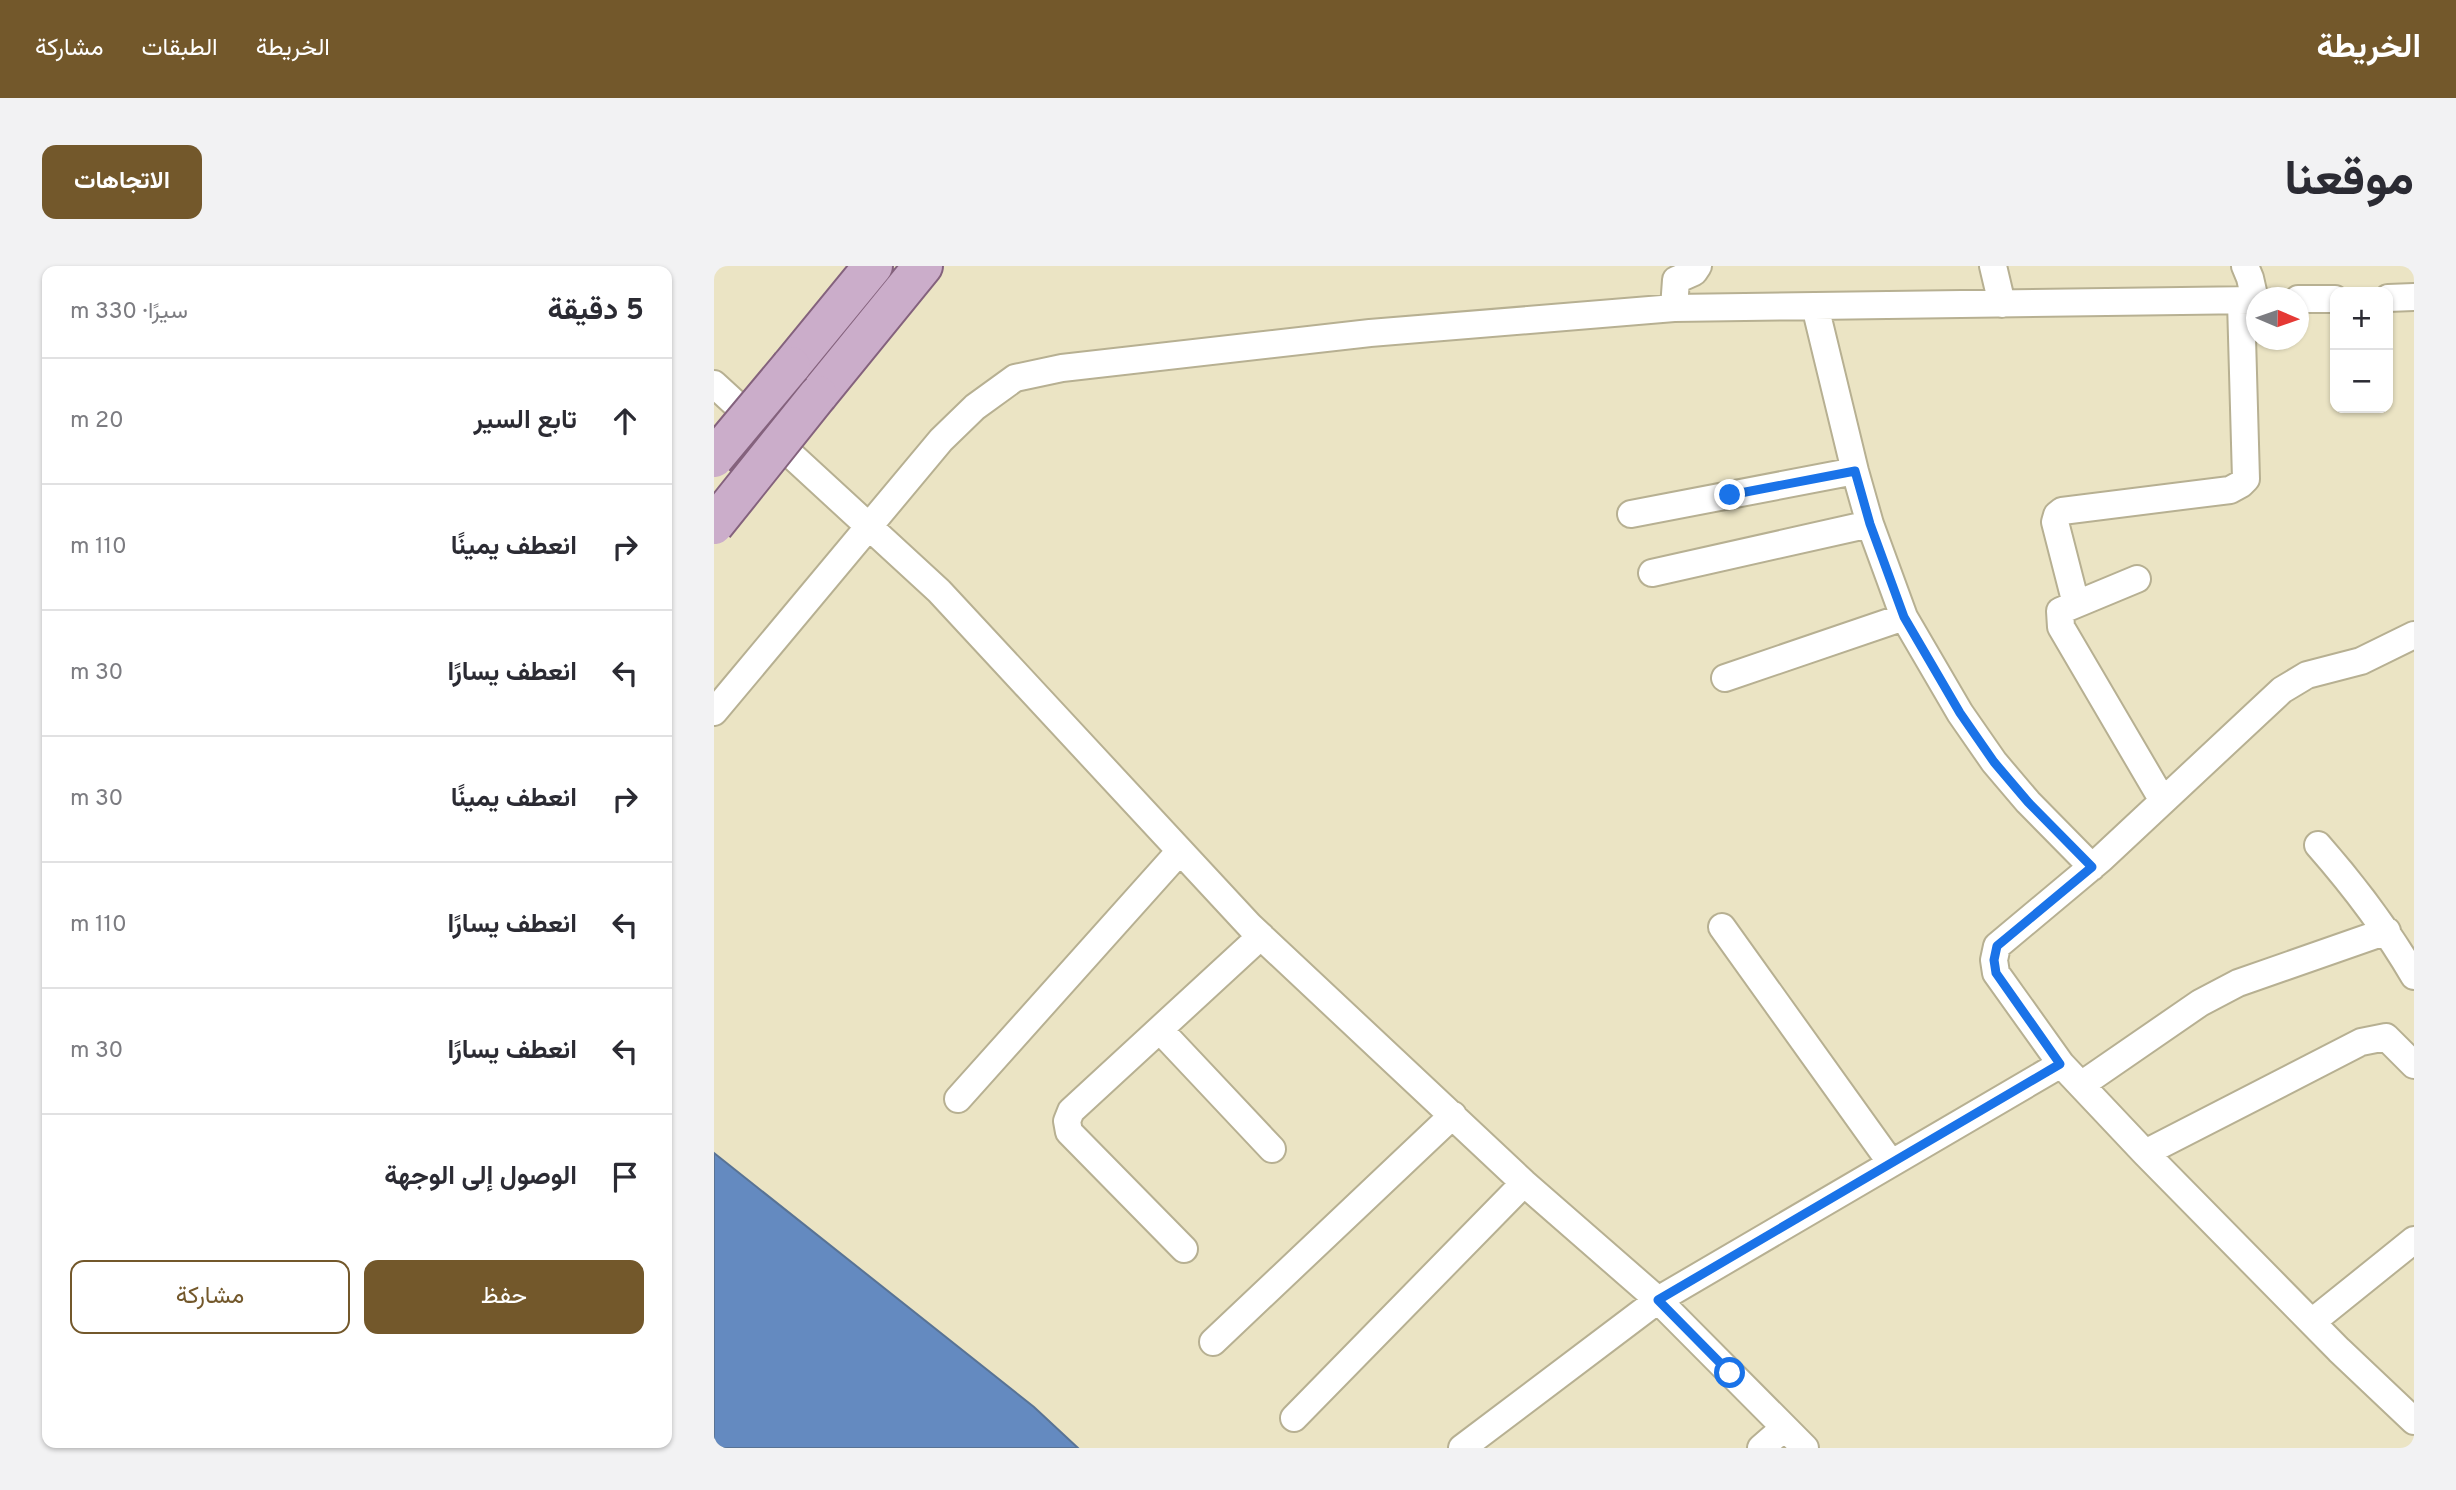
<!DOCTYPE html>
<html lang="ar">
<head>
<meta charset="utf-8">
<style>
  :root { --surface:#fff; --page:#f2f2f3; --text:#2b2b33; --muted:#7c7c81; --line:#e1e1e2; --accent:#73582b }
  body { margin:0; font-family:Overpass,Vazirmatn,sans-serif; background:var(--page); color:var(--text); direction:rtl }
  .controls { position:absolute; right:21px; top:21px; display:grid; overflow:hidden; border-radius:14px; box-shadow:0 2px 5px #0004 }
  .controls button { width:63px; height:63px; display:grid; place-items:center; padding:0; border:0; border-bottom:2px solid var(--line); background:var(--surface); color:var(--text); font:35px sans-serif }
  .compass { position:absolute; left:1532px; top:21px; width:63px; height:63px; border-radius:50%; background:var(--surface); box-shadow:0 2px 5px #0004; rotate:92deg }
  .stop { position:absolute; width:21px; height:21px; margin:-16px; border:5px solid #1a73e8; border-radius:50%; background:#fff }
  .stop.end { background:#1a73e8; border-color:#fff; box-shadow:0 2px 7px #0008 }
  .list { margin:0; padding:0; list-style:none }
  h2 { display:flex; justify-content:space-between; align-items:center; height:91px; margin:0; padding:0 28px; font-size:30px }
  h2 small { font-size:23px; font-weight:400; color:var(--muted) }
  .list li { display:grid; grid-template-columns:46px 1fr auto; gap:21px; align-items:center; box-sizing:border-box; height:126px; padding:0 28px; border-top:2px solid var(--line) }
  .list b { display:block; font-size:26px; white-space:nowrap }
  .list em { font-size:23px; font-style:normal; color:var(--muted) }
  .actions { display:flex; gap:14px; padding:21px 28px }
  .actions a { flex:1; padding:16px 0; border:2px solid var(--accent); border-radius:14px; text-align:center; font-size:24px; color:var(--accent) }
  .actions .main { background:var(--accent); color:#fff }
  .icon { flex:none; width:38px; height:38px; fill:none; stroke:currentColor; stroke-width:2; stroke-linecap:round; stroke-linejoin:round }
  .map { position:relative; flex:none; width:1700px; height:1182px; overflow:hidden; direction:ltr; border-radius:14px }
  header { display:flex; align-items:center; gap:42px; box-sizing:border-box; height:98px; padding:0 35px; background:var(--accent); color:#fff }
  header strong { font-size:33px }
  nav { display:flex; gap:38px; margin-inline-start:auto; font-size:24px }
  .intro { display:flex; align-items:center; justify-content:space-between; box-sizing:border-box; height:168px; padding:0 42px }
  h1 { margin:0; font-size:49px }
  .button { padding:18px 32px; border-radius:14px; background:var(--accent); color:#fff; font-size:24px; font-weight:700 }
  main { display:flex; gap:42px; padding:0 42px }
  aside { flex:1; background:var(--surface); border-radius:14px; box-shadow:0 2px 5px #0004 }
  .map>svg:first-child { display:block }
  .water { fill:#648ac0; stroke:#597394; stroke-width:2 }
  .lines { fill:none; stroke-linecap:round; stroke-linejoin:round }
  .street-casing { stroke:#b7b092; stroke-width:30 }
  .primary-casing { stroke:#84627d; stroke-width:42 }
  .street { stroke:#fff; stroke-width:26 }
  .primary { stroke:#cbadca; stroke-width:38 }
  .primary-bridge-casing { stroke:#84627d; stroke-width:42; stroke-linecap:butt }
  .primary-bridge { stroke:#cbadca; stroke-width:38 }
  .route { stroke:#1a73e8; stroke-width:9 }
</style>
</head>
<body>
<header>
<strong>الخريطة</strong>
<nav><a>الخريطة</a><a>الطبقات</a><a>مشاركة</a></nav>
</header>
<div class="intro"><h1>موقعنا</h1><a class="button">الاتجاهات</a></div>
<main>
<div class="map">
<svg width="1700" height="1182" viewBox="0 0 1700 1182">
  <rect width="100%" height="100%" fill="#ebe4c4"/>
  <!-- water -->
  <path class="water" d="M0,887L320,1141L364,1182H0Z"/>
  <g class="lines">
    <!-- street casing -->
    <g class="street-casing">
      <path id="street" d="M1279,0L1288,38
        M1531,0L1536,12L1541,34
        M1674,32L1700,31
        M1584,33H1621
        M1101,40L1141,205L1156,258L1190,351L1246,447L1280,496L1314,536L1378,601
        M960,42L962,14L980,6L984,0
        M0,118L225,325L536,660L810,917L944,1034L1091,1182
        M917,248L1141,205
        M938,307L1156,258
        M1423,313L1346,345L1347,361L1449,535
        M1362,338L1341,256L1343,249L1348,245L1516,224L1527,218L1532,213L1527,36
        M1700,369L1647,395L1593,409L1568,424L1387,593L1283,680L1280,694L1282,707L1347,798L1431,887L1625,1084L1700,1155
        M1011,412L1190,351
        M0,446L227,174L261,141L301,112L348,102L656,67L960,42L1542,34
        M1604,579C1640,620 1672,662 1700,710
        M1008,661L1177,897
        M446,764L558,883
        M1367,819L1486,737L1524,717L1673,665
        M244,833L466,585
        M1431,887L1647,776L1672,771L1700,799
        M470,983L355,866L353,855L357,845L547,670
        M1598,1056L1700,974
        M499,1076L739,849
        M580,1152L810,917
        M748,1182L944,1034L1347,798
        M1047,1182L1070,1162"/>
    </g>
    <!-- primary casing -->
    <g class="primary-casing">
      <path id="primary" d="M77,100L159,0
        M104,129L209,0"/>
    </g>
    <!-- street -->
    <use href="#street" class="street"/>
    <!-- primary -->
    <use href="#primary" class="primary"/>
    <!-- primary-bridge casing -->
    <g class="primary-bridge-casing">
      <path id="primary-bridge" d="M0,192L77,100
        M0,259L104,129"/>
    </g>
    <!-- primary-bridge -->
    <use href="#primary-bridge" class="primary-bridge"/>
  </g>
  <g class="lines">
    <!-- route -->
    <path class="route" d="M1016,229L1141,205L1156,258L1190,351L1246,447L1280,496L1314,536L1378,601L1283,680L1280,694L1282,707L1346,798L944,1034L1016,1107"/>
  </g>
</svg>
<div class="controls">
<button>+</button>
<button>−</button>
</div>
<svg class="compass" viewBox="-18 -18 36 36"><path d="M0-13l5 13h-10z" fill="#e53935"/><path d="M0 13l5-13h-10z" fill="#7c7c81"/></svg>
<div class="stop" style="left:1016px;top:1107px"></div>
<div class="stop end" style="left:1016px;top:229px"></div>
</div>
<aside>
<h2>5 دقيقة<small>سيرًا · 330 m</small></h2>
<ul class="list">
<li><svg class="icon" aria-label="ahead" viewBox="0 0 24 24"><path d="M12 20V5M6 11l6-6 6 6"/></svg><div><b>تابع السير</b></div><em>20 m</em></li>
<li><svg class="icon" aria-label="right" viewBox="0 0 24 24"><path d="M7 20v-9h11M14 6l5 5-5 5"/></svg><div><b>انعطف يمينًا</b></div><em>110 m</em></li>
<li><svg class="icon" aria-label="left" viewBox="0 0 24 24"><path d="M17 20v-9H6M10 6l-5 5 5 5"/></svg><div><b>انعطف يسارًا</b></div><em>30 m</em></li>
<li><svg class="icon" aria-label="right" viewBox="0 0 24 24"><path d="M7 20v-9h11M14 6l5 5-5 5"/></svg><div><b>انعطف يمينًا</b></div><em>30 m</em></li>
<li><svg class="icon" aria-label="left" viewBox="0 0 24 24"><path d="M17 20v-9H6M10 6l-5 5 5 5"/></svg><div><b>انعطف يسارًا</b></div><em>110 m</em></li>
<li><svg class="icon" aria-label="left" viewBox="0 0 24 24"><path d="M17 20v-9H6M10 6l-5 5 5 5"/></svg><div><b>انعطف يسارًا</b></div><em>30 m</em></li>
<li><svg class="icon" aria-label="arrive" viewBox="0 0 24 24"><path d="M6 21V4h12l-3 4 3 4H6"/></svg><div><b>الوصول إلى الوجهة</b></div></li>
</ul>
<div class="actions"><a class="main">حفظ</a><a>مشاركة</a></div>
</aside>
</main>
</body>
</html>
